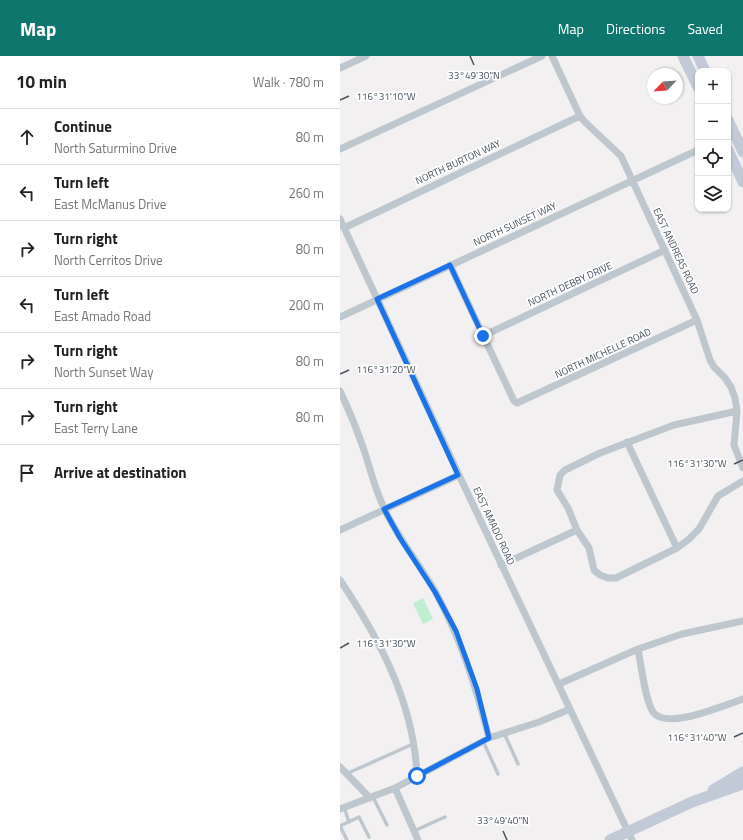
<!DOCTYPE html>
<html lang="en">
<head>
<meta charset="utf-8">
<style>
  :root { --surface:#fff; --page:#f6f6f6; --text:#222; --muted:#767676; --line:#e0e0e0; --accent:#0f766e }
  body { margin:0; font-family:"Titillium Web",sans-serif; background:var(--page); color:var(--text) }
  .controls { position:absolute; right:12px; top:12px; display:grid; overflow:hidden; border-radius:8px; box-shadow:0 1px 3px #0004 }
  .controls button { width:36px; height:36px; display:grid; place-items:center; padding:0; border:0; border-bottom:1px solid var(--line); background:var(--surface); color:var(--text); font:20px sans-serif }
  .compass { position:absolute; left:307px; top:12px; width:36px; height:36px; border-radius:50%; background:var(--surface); box-shadow:0 1px 3px #0004; rotate:245deg }
  .stop { position:absolute; width:12px; height:12px; margin:-9px; border:3px solid #1a73e8; border-radius:50%; background:#fff }
  .stop.end { background:#1a73e8; border-color:#fff; box-shadow:0 1px 4px #0008 }
  .list { margin:0; padding:0; list-style:none }
  h2 { display:flex; justify-content:space-between; align-items:center; height:52px; margin:0; padding:0 16px; font-size:17px }
  h2 small { font-size:13px; font-weight:400; color:var(--muted) }
  .list li { display:grid; grid-template-columns:26px 1fr auto; gap:12px; align-items:center; box-sizing:border-box; height:56px; padding:0 16px; border-top:1px solid var(--line) }
  .list b { display:block; font-size:15px; white-space:nowrap }
  .list p { margin:0; font-size:13px; white-space:nowrap; color:var(--muted) }
  .list em { font-size:13px; font-style:normal; color:var(--muted) }
  .icon { flex:none; width:22px; height:22px; fill:none; stroke:currentColor; stroke-width:2; stroke-linecap:round; stroke-linejoin:round }
  .map { position:relative; flex:none; width:403px; height:784px; overflow:hidden }
  header { display:flex; align-items:center; gap:24px; box-sizing:border-box; height:56px; padding:0 20px; background:var(--accent); color:#fff }
  header strong { font-size:19px }
  nav { display:flex; gap:22px; margin-inline-start:auto; font-size:14px }
  main { display:flex }
  aside { flex:1; background:var(--surface) }
  .map>svg:first-child { display:block }
  .green { fill:#c0eed3 }
  .lines { fill:none; stroke-linecap:round; stroke-linejoin:round }
  .lane { stroke:#bec7ce; stroke-width:3.5 }
  .street { stroke:#bec7ce; stroke-width:7 }
  .secondary { stroke:#c1cad6; stroke-width:11 }
  .route { stroke:#1a73e8; stroke-width:5 }
  .ticks { fill:none; stroke:#48525d; stroke-width:1.5 }
  .labels { text-anchor:middle; dominant-baseline:central; stroke-width:3.5; stroke-linejoin:round; paint-order:stroke }
  .street-label { font-size:10px; fill:#48525d; stroke:#fff }
  .ticks-label { font-size:10px; text-anchor:middle; fill:#48525d; stroke:#fff; stroke-width:3.5; stroke-linejoin:round; paint-order:stroke }
</style>
</head>
<body>
<header>
<strong>Map</strong>
<nav><a>Map</a><a>Directions</a><a>Saved</a></nav>
</header>
<main>
<aside>
<h2>10 min<small>Walk · 780 m</small></h2>
<ul class="list">
<li><svg class="icon" aria-label="ahead" viewBox="0 0 24 24"><path d="M12 20V5M6 11l6-6 6 6"/></svg><div><b>Continue</b><p>North Saturmino Drive</p></div><em>80 m</em></li>
<li><svg class="icon" aria-label="left" viewBox="0 0 24 24"><path d="M17 20v-9H6M10 6l-5 5 5 5"/></svg><div><b>Turn left</b><p>East McManus Drive</p></div><em>260 m</em></li>
<li><svg class="icon" aria-label="right" viewBox="0 0 24 24"><path d="M7 20v-9h11M14 6l5 5-5 5"/></svg><div><b>Turn right</b><p>North Cerritos Drive</p></div><em>80 m</em></li>
<li><svg class="icon" aria-label="left" viewBox="0 0 24 24"><path d="M17 20v-9H6M10 6l-5 5 5 5"/></svg><div><b>Turn left</b><p>East Amado Road</p></div><em>200 m</em></li>
<li><svg class="icon" aria-label="right" viewBox="0 0 24 24"><path d="M7 20v-9h11M14 6l5 5-5 5"/></svg><div><b>Turn right</b><p>North Sunset Way</p></div><em>80 m</em></li>
<li><svg class="icon" aria-label="right" viewBox="0 0 24 24"><path d="M7 20v-9h11M14 6l5 5-5 5"/></svg><div><b>Turn right</b><p>East Terry Lane</p></div><em>80 m</em></li>
<li><svg class="icon" aria-label="arrive" viewBox="0 0 24 24"><path d="M6 21V4h12l-3 4 3 4H6"/></svg><div><b>Arrive at destination</b></div></li>
</ul>
</aside>
<div class="map">
<svg width="403" height="784" viewBox="0 0 403 784">
  <rect width="100%" height="100%" fill="#f2f0f0"/>
  <!-- green -->
  <path class="green" d="M83,542L93,563L83,568L73,547Z"/>
  <g class="lines">
    <!-- lane -->
    <path class="lane" d="M164,677L178,708
      M143,685L158,718
      M6,718L73,688
      M33,741L47,769
      M4,751L9,766
      M74,775L105,761
      M7,784L0,770L19,761L29,781"/>
    <!-- street -->
    <path class="street" d="M212,0L240,60L245,66L281,100L357,264L370,304L374,311L385,322L391,331L395,342L397,355L394,389L403,412
      M0,12L26,0
      M0,93L202,0
      M0,163L119,419L292,784
      M4,172L240,60
      M110,209L174,345L177,347L357,264
      M0,261L358,94
      M143,280L325,194
      M0,335C10,356 18,376 25,397C31,416 36,436 45,454C59,484 80,508 96,537C121,583 136,631 149,682
      M397,355L334,369L260,397L225,414L220,419L217,434L228,452L237,474L249,492L254,514L260,519L268,522H276L337,492L349,483L359,473L378,440L403,425
      M287,386L337,492
      M0,474L119,419
      M161,509L237,474
      M0,524C40,584 74,647 77,720
      M298,593C301,608 305,644 313,656C326,675 384,649 403,643
      M219,628L298,593L342,578L403,565
      M0,711L30,742
      M55,732L78,784
      M0,753L55,732L149,682L199,666L230,653"/>
    <!-- secondary -->
    <path class="secondary" d="M343,0L358,31
      M358,0L365,15
      M388,64L403,96
      M388,94L403,126
      M373,734L403,716
      M270,784L352,746L403,728"/>
  </g>
  <g class="lines">
    <!-- route -->
    <path class="route" d="M77,720L149,682L137,633L116,575L95,536L60,482L44,453L118,419L37,243L110,209L143,280"/>
  </g>
  <!-- ticks -->
  <path class="ticks" d="M130,0L134,9M0,44L9,40M0,318L9,314M394,408L403,404M0,592L9,587M394,681L403,677M163,775L167,784"/>
  <g class="labels">
    <!-- street labels -->
    <g class="street-label">
      <text transform="translate(118 106) rotate(-25)">NORTH BURTON WAY</text>
      <text transform="translate(175 168) rotate(-25)">NORTH SUNSET WAY</text>
      <text transform="translate(336 195) rotate(65)">EAST ANDREAS ROAD</text>
      <text transform="translate(230 228) rotate(-25)">NORTH DEBBY DRIVE</text>
      <text transform="translate(263 297) rotate(-25)">NORTH MICHELLE ROAD</text>
      <text transform="translate(154 470) rotate(65)">EAST AMADO ROAD</text>
    </g>
  </g>
  <g class="ticks-label">
    <text x="134" y="23">33°49'30"N</text>
    <text x="46" y="44">116°31'10"W</text>
    <text x="46" y="317">116°31'20"W</text>
    <text x="357" y="411">116°31'30"W</text>
    <text x="46" y="591">116°31'30"W</text>
    <text x="357" y="685">116°31'40"W</text>
    <text x="163" y="768">33°49'40"N</text>
  </g>
</svg>
<div class="controls">
<button>+</button>
<button>−</button>
<button><svg class="icon" aria-label="locate" viewBox="0 0 24 24"><circle cx="12" cy="12" r="6"/><path d="M12 2v4M12 18v4M2 12h4M18 12h4"/></svg></button>
<button><svg class="icon" aria-label="layers" viewBox="0 0 24 24"><path d="M12 4l9 5-9 5-9-5zM3 14l9 5 9-5"/></svg></button>
</div>
<svg class="compass" viewBox="-18 -18 36 36"><path d="M0-13l5 13h-10z" fill="#e53935"/><path d="M0 13l5-13h-10z" fill="#767676"/></svg>
<div class="stop" style="left:77px;top:720px"></div>
<div class="stop end" style="left:143px;top:280px"></div>
</div>
</main>
</body>
</html>
